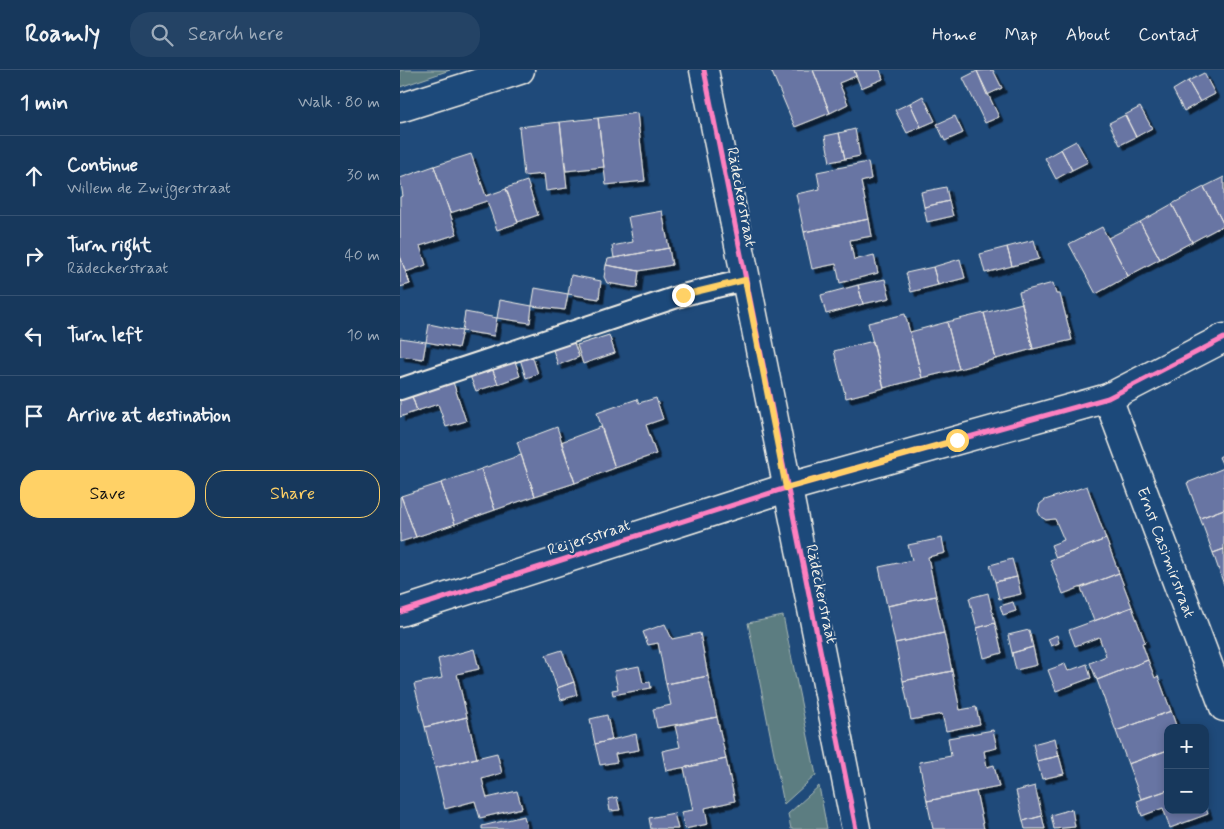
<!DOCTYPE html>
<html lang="en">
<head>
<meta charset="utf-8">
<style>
  :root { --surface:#17385c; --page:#244365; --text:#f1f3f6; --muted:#9eacbb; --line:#365272; --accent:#ffd166 }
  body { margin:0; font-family:Mynerve,sans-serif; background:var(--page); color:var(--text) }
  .controls { position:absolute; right:15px; bottom:15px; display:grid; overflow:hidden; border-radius:10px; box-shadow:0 2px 8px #0003 }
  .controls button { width:45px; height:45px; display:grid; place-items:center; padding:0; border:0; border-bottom:1px solid var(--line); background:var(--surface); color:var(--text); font:25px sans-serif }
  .stop { position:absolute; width:15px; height:15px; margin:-11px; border:4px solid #ffd166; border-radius:50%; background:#fff }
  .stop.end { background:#ffd166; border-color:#fff; box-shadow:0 1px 5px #0008 }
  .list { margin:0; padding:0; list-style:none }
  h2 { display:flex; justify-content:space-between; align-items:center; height:65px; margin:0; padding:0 20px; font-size:21px }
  h2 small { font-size:16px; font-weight:400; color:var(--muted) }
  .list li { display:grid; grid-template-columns:32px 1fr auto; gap:15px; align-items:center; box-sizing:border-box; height:80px; padding:0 20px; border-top:1px solid var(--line) }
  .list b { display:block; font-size:19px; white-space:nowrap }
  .list p { margin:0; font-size:16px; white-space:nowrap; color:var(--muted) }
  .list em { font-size:16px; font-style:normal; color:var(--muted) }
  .actions { display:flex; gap:10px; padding:15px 20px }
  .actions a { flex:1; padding:11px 0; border:1px solid var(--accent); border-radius:20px; text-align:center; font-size:18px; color:var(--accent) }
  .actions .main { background:var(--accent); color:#111 }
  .icon { flex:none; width:28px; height:28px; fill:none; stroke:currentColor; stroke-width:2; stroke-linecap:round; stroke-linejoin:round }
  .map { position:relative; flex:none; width:824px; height:759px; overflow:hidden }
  header { display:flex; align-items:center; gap:30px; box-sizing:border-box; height:70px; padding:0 25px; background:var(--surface); border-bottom:1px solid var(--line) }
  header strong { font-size:24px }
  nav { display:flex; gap:28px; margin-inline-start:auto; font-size:18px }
  .search { width:350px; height:45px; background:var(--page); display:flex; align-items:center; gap:12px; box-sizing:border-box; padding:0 18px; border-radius:20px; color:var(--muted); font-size:19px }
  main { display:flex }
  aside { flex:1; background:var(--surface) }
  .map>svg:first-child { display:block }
  .green { fill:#5c7d81; stroke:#a8b7b4 }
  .building { fill:#6775a3; stroke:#f4f1e8; filter:url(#shadow) }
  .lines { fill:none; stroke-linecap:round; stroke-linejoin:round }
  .service-casing { stroke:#f4f1e8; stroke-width:24 }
  .minor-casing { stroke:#f4f1e8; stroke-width:31 }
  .service { stroke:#1f4a7a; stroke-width:20 }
  .minor { stroke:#1f4a7a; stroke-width:28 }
  .cycleway-casing { stroke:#1f4a7a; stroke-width:8 }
  .cycleway { stroke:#ff80c0; stroke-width:5 }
  .route { stroke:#ffd166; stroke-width:6 }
  .labels { text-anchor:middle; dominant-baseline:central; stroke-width:4.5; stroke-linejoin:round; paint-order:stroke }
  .street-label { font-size:16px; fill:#f4f1e8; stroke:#1f4a7a }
</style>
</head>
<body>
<header>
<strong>Roamly</strong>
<div class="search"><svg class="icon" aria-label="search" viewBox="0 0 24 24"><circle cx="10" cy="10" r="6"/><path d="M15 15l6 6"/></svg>Search here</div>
<nav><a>Home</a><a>Map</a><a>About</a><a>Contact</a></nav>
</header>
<main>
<aside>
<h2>1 min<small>Walk · 80 m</small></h2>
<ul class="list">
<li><svg class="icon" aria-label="ahead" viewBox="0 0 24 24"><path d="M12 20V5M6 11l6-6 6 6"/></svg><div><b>Continue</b><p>Willem de Zwijgerstraat</p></div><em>30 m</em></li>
<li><svg class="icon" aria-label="right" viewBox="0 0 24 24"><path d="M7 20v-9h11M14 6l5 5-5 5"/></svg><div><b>Turn right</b><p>Rädeckerstraat</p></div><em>40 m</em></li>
<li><svg class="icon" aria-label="left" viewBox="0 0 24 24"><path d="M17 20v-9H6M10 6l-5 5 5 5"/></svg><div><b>Turn left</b></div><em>10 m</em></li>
<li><svg class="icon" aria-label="arrive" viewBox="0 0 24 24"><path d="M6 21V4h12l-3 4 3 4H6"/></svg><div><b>Arrive at destination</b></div></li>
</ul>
<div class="actions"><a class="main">Save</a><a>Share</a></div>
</aside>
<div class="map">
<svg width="824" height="759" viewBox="0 0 824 759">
  <defs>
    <filter id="shadow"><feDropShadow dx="4.5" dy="4.5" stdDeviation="0" flood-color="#0009"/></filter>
  </defs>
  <rect width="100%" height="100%" fill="#1f4a7a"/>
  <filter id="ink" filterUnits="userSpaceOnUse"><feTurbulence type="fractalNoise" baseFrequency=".02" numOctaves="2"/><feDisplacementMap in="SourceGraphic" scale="10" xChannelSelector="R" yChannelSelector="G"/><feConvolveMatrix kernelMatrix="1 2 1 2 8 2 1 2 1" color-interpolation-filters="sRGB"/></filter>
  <g filter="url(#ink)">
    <!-- green -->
    <path class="green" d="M0,0H50L0,17Z
      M383,546L416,705L384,734L348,553Z
      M419,716L427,759H391L388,744Z"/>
    <!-- building -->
    <path class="building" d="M371,0H413L430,43L395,57Z
      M413,0H454L456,6L439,13L448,34L430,43Z
      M454,0H480L483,9L461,18Z
      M593,0L602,18L587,25L577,1Z
      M577,1L599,47L585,53L563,8Z
      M804,3L815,24L800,32L788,11Z
      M788,11L800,32L784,41L773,20Z
      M523,26L535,51L521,57L510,33Z
      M510,33L521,57L507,63L495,40Z
      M740,37L752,58L736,67L725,45Z
      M237,43L245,111L206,115L198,48Z
      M725,45L736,67L720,75L709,53Z
      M555,46L563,63L545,71L537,54Z
      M198,48L204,97L166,101L160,52Z
      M160,52L167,118L146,121L144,104L124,106L119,57Z
      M455,59L460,86L445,89L439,63Z
      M439,63L445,89L430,92L425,66Z
      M676,71L688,92L672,100L661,79Z
      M661,79L672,100L656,109L645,88Z
      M71,84L86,126L106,119L118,153L97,160L87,131L50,143L34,96Z
      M468,92L471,109L461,112L469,149L404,162L396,124L420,119L417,102Z
      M34,96L57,164L20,176L26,195L6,202L10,214L0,186V127L3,126L0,108Z
      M824,107V155L804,117Z
      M127,111L138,145L118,152L106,118Z
      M546,117L549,131L524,137L521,122Z
      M804,117L824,155L792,172L772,134Z
      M549,131L553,146L527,152L524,137Z
      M772,134L792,172L760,189L740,152Z
      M262,141L269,178L214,188L212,176L233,172L228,147Z
      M469,149L472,166L450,170L454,190L474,185L478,203L440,213L436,194L412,199L404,162Z
      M740,152L760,189L728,206L708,168Z
      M702,157L728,206L696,224L669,174Z
      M634,170L639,189L612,196L607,177Z
      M607,177L612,196L585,203L580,184Z
      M269,178L272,195L239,201L206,195L208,189Z
      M0,186L10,214L0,217Z
      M560,189L565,208L538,215L533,197Z
      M206,195L239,201L237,218L207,213L204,207Z
      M533,197L538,215L511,222L506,203Z
      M171,205L201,211L199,229L168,224Z
      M485,209L490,228L463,234L458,215Z
      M653,213L656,224H660L672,270L633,279L619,222Z
      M458,215L463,234L426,244L421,225Z
      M135,218L168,224L165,240L132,236Z
      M100,230L132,236L130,253L97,248Z
      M622,233L633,279L596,289L584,243Z
      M65,242L97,248L94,266L62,261Z
      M584,243L596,289L559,299L547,252Z
      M505,244L522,308L484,318L468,253Z
      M547,252L559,299L522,308L510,262Z
      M29,254L62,261L58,278L26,272Z
      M209,265L215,283L183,294L177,275Z
      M0,268L26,272L23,289L0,286Z
      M173,270L179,287L158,295L152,277Z
      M473,271L484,318L446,328L434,281Z
      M132,285L138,304L126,308L120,289Z
      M115,291L120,306L98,314L92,298Z
      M92,298L98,314L76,321L70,306Z
      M53,312L66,351L46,357L38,334L17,341L12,326Z
      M12,326L17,341L0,347V330Z
      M256,328L263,349L246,355L256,384L215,398L197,343L237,329L239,333Z
      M157,357L175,413L135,426L117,372Z
      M201,357L215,398L175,413L161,372Z
      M824,384V439L800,448L787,413L824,398L819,387Z
      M121,385L135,426L95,440L81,399Z
      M81,399L95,440L55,454L41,413Z
      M41,413L55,454L16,467L1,426Z
      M687,416L706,469L656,488L651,475L664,470L655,449L646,450L641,447L638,441L640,434L645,430Z
      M1,426L16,467L0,472V427Z
      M824,439V479L813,483L800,448Z
      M542,468L545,483L528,487L536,526L487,536L479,497L512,490L508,475Z
      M706,469L719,503L663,524L650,490Z
      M824,479V515L813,483Z
      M612,489L617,507L595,512L590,495Z
      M719,503L732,537L694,551L681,518Z
      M617,507L621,524L599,529L595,512Z
      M588,523L595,553L577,558L569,528Z
      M536,526L544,563L495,573L487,536Z
      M613,532L616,541L603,545L600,536Z
      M732,537L745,572L742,573L748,590L697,610L690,593L706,586L699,567L675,576L669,560Z
      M595,553L602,583L584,588L577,558Z
      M265,554L272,569L300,563L308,606L266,614L258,573L248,575L243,562Z
      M629,560L633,577L612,583L608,565Z
      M544,563L552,601L503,611L495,573Z
      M657,565L659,573L651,576L648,569Z
      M633,577L637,595L616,600L612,583Z
      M74,579L79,599L57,604L67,647L25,657L14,614L42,608L38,589Z
      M162,580L174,612L157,618L146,585Z
      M748,590L755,608L758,606L771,641L716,661L697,610Z
      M665,594L668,601L687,594L691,608L656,621L648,600Z
      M239,596L243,613L250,612L251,618L213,625L212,620L218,619L214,601Z
      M552,601L560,640L576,637L580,654L546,661L542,644L511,650L503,611Z
      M308,606L317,647L257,658L253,639L271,635L266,614Z
      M174,612L177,625L161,630L157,618Z
      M771,641L777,658H768V680L728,694L716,661Z
      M207,645L212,670L195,674L190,649Z
      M67,647L77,688L35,698L25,657Z
      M317,647L326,689L266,701L262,681L280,677L275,656Z
      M593,660L597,678L584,681L587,697L594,695L599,717L527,731L519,692L551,686L548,668Z
      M236,664L239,680L215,684L217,692L200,695L195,674Z
      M655,668L659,686L637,691L633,674Z
      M768,680V720L741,729L728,694Z
      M658,682L664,704L642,709L637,691L659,686Z
      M97,683L102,703L82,709L87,728L117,721L122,738L80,748L75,731L45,739L35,698Z
      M326,689L335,731L305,738L308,754L285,759L281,742L293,740L284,698Z
      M635,716L642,746L623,751L616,721Z
      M768,720V740H805V735L808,744L770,758L763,738L742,746L737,731Z
      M576,721L584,759H533L527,731Z
      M217,727L220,740L210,741L208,729Z
      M672,739L675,757L654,759L651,745Z
      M274,743L278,759H251L249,748Z
      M124,746L127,759H82V756Z
      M642,746L645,759H625L623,751Z"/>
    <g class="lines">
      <!-- service casing -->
      <g class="service-casing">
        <path id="service" d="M0,319L283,225L345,210"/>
      </g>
      <!-- minor casing -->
      <g class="minor-casing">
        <g id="minor">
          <path d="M304,0L456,759"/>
          <path d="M0,38L120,0"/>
          <path id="s1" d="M708,328L824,637"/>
          <path d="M0,542L386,418L708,328L824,268"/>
        </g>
      </g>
      <!-- service -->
      <use href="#service" class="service"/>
      <!-- minor -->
      <use href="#minor" class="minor"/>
      <!-- cycleway casing -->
      <g class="cycleway-casing">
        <path id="cycleway" d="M304,0L456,759
          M0,542L386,418L708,328L824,268"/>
      </g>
      <!-- cycleway -->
      <use href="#cycleway" class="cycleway"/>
    </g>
  </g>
  <g class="lines" filter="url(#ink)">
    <!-- route -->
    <path class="route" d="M283,225L345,210L386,418L557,370"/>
  </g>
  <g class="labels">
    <!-- street labels -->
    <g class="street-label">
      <text transform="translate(341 127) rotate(79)">Rädeckerstraat</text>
      <text transform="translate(189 468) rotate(-18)">Reijersstraat</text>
      <text stroke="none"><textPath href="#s1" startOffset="165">Ernst Casimirstraat</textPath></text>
      <text transform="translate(421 524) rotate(78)">Rädeckerstraat</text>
    </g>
  </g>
</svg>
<div class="controls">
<button>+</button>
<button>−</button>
</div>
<div class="stop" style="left:557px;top:370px"></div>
<div class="stop end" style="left:283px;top:225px"></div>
</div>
</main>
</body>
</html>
